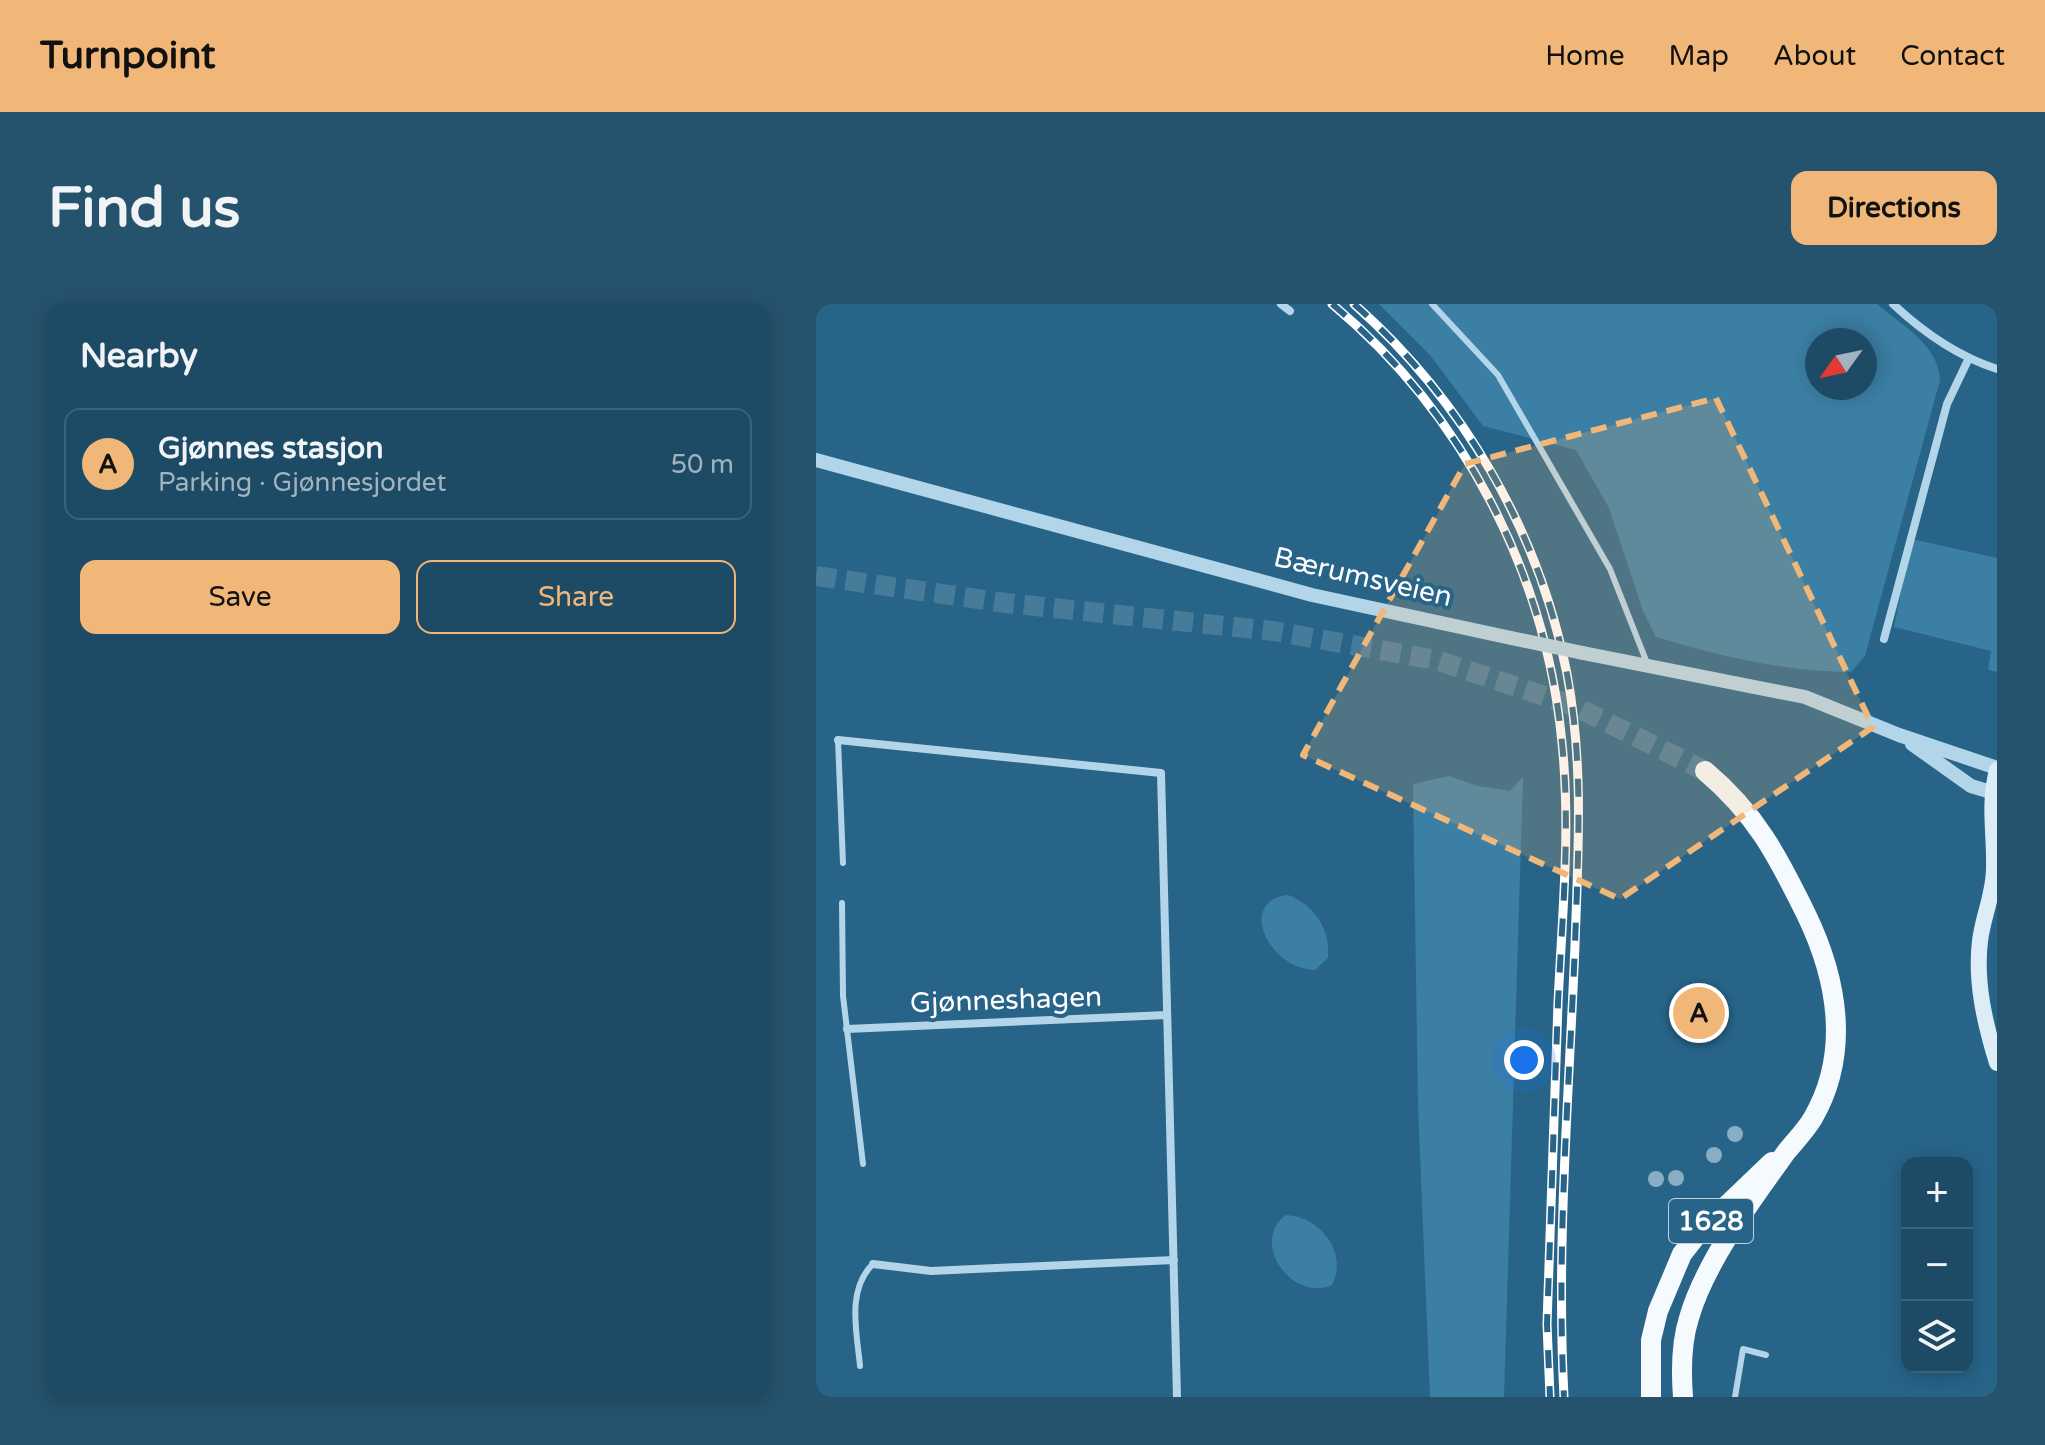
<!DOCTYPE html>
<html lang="en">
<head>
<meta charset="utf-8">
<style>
  :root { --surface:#1d4b66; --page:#25526c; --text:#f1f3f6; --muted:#a0b3bf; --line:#3b637a; --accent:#f1b778 }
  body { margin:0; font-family:"Varela Round",sans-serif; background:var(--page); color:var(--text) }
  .controls { position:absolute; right:24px; bottom:24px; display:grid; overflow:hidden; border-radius:16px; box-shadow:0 4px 20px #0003 }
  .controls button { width:72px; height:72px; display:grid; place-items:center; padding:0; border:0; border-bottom:2px solid var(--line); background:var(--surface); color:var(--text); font:40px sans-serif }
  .compass { position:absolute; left:989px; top:24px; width:72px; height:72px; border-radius:50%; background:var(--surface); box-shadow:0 4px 20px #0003; rotate:237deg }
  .you { position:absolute; left:708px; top:756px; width:28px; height:28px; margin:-20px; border:6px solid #fff; border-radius:50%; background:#1a73e8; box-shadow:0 0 0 12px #1a73e833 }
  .badge { display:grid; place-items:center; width:52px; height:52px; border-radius:50%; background:var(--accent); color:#111; font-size:26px; font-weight:700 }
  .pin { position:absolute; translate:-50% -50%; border:4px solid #fff; box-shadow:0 2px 8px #0006 }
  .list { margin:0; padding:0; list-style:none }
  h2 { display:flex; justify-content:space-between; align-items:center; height:104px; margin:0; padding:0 32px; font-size:34px }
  h2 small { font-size:26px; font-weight:400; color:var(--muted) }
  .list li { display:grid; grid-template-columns:52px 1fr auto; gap:24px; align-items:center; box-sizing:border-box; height:112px; margin:0 16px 16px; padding:0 16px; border:2px solid var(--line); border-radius:16px }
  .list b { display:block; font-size:30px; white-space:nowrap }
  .list p { margin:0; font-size:26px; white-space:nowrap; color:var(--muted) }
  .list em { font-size:26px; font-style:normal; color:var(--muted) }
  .actions { display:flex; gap:16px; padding:24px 32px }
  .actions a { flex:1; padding:18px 0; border:2px solid var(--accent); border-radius:16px; text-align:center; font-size:28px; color:var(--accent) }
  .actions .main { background:var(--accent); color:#111 }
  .icon { flex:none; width:44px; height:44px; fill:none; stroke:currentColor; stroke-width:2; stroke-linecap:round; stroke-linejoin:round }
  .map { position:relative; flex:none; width:1181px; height:1093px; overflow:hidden; border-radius:16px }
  header { display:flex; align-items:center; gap:48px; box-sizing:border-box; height:112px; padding:0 40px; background:var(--accent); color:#111 }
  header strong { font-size:38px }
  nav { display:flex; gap:44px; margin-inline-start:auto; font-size:28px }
  .intro { display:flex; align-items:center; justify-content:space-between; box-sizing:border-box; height:192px; padding:0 48px }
  h1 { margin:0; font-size:56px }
  .button { padding:20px 36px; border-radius:16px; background:var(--accent); color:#111; font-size:28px; font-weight:700 }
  main { display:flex; gap:48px; padding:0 48px }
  aside { flex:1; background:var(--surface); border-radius:16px; box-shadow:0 4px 20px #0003 }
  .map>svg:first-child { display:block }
  .green { fill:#3b7fa4; fill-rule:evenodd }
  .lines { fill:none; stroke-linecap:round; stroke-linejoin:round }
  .primary-tunnel { stroke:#477b9a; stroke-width:20; stroke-dasharray:20 10; stroke-linecap:butt }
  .service { stroke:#b3d5e9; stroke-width:6 }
  .minor { stroke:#b3d5e9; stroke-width:8 }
  .tertiary { stroke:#b3d5e9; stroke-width:14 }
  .secondary { stroke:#ddedf7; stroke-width:16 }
  .primary { stroke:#f5fafe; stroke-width:20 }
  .rail-casing { stroke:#fff; stroke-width:9 }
  .rail { stroke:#276488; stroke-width:6; stroke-dasharray:18; stroke-linecap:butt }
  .tertiary-bridge { stroke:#b3d5e9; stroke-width:14 }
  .tree { fill:#88aec5 }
  .marked { fill:#f1b778; fill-opacity:0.2; stroke:#f1b778; stroke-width:6; stroke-dasharray:16 10; stroke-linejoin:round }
  .labels { text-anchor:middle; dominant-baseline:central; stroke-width:8; stroke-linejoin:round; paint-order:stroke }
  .shield { fill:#276488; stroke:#bed0db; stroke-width:2 }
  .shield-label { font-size:26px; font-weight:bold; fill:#fff }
  .street-label { font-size:28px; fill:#fff; stroke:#276488 }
</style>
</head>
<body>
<header>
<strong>Turnpoint</strong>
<nav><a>Home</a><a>Map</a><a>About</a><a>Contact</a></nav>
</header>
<div class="intro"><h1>Find us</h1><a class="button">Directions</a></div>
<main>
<aside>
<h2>Nearby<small></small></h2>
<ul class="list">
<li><span class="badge">A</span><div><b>Gjønnes stasjon</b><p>Parking · Gjønnesjordet</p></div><em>50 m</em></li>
</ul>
<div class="actions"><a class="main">Save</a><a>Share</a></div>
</aside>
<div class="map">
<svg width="1181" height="1093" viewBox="0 0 1181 1093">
  <rect width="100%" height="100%" fill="#276488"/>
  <!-- green -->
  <path class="green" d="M563,0H1061C1085,21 1123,41 1124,76L1049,352L1035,368C969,368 904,352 840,333L827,307L793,204L760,146L667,122L614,51ZM1001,36H1049V84H1001Z
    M1096,235L1181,254V368L1172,366L1175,347L1078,323Z
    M633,472L662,482L694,487L707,473L688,1093H614L602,801L597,480Z
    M472,591C498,601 515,625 512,654L499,666C450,664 422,596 472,591Z
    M470,911C503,912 533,948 516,981C476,999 433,938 470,911Z"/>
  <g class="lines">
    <!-- primary-tunnel -->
    <path class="primary-tunnel" d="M0,272L190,299L457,327L620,356L758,402L889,467"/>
    <!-- service -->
    <path class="service" d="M616,0L682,71L794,265L831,359
      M22,436L27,559
      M26,599L27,692L47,860
      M44,1062C41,1029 30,986 57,960
      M919,1093L927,1045L950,1051"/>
    <!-- minor -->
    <path class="minor" d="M465,0L474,7
      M1077,0C1108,29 1141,52 1181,65
      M1068,335L1131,100L1152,56
      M22,436L345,469L361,1093
      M31,725L351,711
      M57,960L115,967L358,956"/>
    <!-- tertiary -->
    <path class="tertiary" d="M0,156L496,291L695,334
      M767,349L989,393L1083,431L1181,464
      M1096,440L1155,482L1175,488"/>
    <!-- secondary -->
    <path class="secondary" d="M1181,466C1172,501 1179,530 1178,564C1178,590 1167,612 1164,637C1159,678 1169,720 1181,759"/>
    <!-- primary -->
    <path class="primary" d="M835,1093V1036L842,1007L866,950L884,927L956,858
      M867,1093C865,1067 865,1039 873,1014C889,958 937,894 971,847C980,836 990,826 997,814C1035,748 1021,674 990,610C961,551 940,510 889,467"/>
    <!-- rail casing -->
    <g class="rail-casing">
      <path id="rail" d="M516,0C647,109 730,269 746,439C755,525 746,613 742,699C738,806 735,913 731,1020L734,1093
        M538,0C647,96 723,227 751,370C768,460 762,550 759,641C753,791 740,943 748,1093"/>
    </g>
    <!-- rail -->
    <use href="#rail" class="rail"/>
    <!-- tertiary-bridge -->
    <path class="tertiary-bridge" d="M695,334L767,349"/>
  </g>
  <!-- trees -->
  <g class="tree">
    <circle cx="919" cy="830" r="8"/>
    <circle cx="898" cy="851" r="8"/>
    <circle cx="860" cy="874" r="8"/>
    <circle cx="840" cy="875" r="8"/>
  </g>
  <!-- marked area -->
  <path class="marked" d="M900,94L1057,423L804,595L487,451L649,160Z"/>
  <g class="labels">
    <!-- shield labels -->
    <rect class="shield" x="853" y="895" width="84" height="44" rx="6"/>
    <g class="shield-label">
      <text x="895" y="917">1628</text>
    </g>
    <!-- street labels -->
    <g class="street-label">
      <text transform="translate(547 273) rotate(13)">Bærumsveien</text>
      <text transform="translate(190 696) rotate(-2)">Gjønneshagen</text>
    </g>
  </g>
</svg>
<div class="controls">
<button>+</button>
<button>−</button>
<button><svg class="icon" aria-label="layers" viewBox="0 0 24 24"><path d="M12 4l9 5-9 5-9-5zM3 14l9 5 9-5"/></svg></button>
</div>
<svg class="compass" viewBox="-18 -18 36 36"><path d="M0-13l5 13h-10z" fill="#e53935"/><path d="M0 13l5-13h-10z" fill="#a0b3bf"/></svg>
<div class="you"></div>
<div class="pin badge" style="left:883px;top:709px">A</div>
</div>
</main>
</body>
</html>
